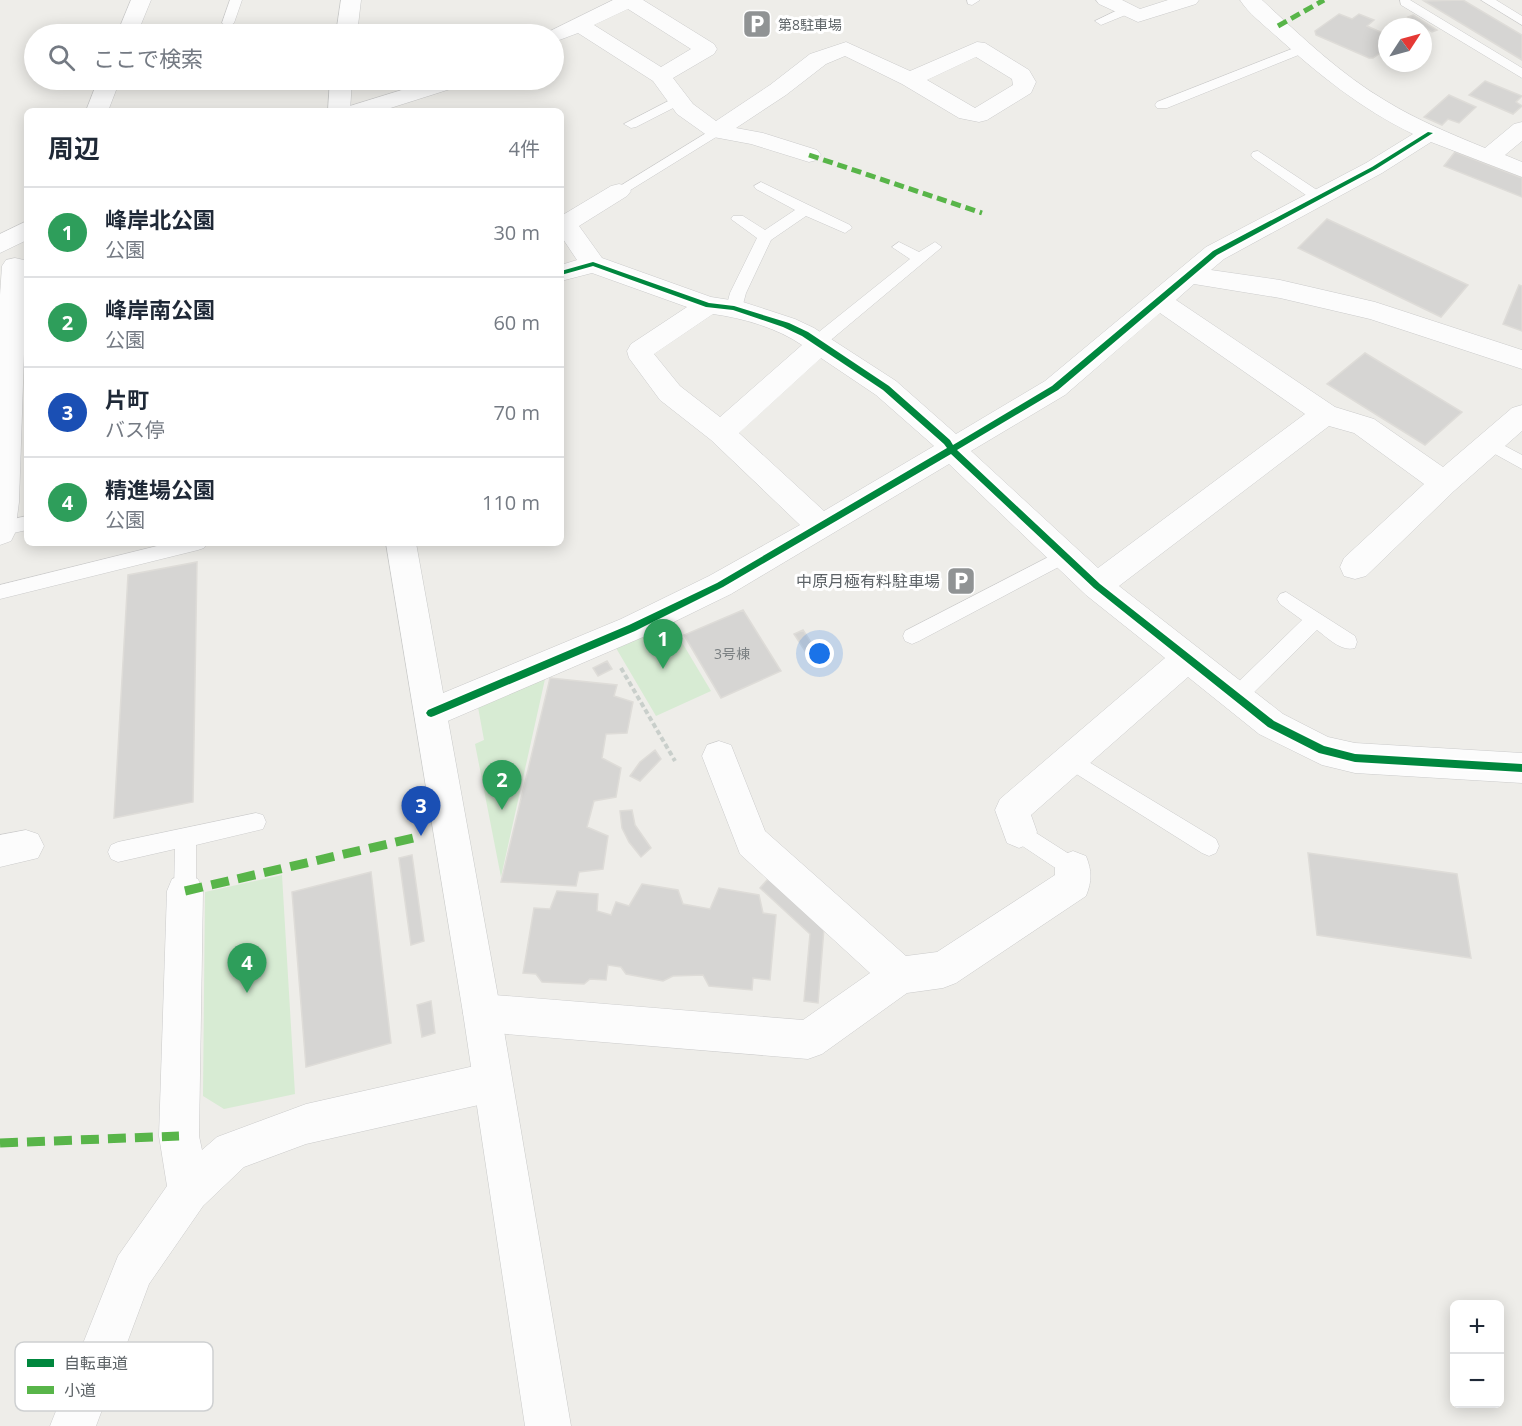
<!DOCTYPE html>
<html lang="ja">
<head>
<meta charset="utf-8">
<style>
  :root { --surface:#fff; --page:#f2f2f3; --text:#1f2937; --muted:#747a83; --line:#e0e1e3; --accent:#909394 }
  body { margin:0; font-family:"Open Sans","Noto Sans JP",sans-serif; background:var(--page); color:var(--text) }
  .controls { position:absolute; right:18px; bottom:18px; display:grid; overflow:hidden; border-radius:9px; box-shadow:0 3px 15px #0003 }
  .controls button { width:54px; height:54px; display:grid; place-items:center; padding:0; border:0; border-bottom:2px solid var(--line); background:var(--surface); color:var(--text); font:30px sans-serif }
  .compass { position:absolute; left:1378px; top:18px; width:54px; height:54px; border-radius:50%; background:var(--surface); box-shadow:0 3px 15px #0003; rotate:54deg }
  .you { position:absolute; left:820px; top:654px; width:21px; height:21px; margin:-15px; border:4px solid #fff; border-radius:50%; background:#1a73e8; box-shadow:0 0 0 9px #1a73e833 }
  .badge { display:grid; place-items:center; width:39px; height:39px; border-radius:50%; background:var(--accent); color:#fff; font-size:20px; font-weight:700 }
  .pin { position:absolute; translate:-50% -50px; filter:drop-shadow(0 2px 3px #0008) }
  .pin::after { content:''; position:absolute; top:32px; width:21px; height:18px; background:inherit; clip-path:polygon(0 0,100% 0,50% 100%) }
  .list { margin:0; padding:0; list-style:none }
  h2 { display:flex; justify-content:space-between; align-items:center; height:78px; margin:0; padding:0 24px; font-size:26px }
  h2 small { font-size:20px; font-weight:400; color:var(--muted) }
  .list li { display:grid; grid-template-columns:39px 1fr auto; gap:18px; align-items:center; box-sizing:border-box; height:90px; padding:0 24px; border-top:2px solid var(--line) }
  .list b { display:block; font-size:22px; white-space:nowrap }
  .list p { margin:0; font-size:20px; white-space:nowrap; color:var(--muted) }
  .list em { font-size:20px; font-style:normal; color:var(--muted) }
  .icon { flex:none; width:33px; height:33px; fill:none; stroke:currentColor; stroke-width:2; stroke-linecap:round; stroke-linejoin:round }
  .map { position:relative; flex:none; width:1522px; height:1426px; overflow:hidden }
  .search { position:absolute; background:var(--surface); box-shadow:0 3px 15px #0003; left:24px; top:24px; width:540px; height:66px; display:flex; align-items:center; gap:15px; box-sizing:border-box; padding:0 21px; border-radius:33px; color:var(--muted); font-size:22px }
  .panel { position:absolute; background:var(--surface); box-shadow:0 3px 15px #0003; left:24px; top:108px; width:540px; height:438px; border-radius:9px }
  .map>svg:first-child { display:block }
  .green { fill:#d7ebd3 }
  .building { fill:#d6d5d3; stroke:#dedcd8; stroke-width:1.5 }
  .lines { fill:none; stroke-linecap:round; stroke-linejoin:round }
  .lane-casing { stroke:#cbcbcb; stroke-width:1 }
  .street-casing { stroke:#cbcbcb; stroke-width:1 }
  .secondary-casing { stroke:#c9cac9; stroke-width:1 }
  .path { stroke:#c9cfcb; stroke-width:4; stroke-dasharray:5 3; stroke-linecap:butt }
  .lane { fill:#fcfcfc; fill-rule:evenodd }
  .street { fill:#fcfcfc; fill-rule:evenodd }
  .secondary { fill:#fcfcfc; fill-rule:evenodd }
  .quiet-far1 { stroke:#58b549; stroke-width:5; stroke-dasharray:10 5; stroke-linecap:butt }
  .quiet { stroke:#58b549; stroke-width:9; stroke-dasharray:18 9; stroke-linecap:butt }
  .cycleway-casing { stroke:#fff; stroke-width:4 }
  .cycleway { fill:#00873e; fill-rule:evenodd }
  .labels { text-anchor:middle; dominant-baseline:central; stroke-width:6; stroke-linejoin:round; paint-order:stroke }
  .far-poi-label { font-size:14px; fill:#5d6367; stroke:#fff; text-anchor:start }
  .number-label { font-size:14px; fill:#7c8183 }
  .poi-label { font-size:16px; fill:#5d6367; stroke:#fff; text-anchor:end }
  .key { fill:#fff; stroke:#ced0d1; stroke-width:1.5 }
  .key-label { font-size:16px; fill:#5d6367 }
</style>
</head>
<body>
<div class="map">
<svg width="1522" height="1426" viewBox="0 0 1522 1426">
  <rect width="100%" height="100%" fill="#eeede9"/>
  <!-- green -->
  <path class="green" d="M671,624L711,691L656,716L616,648Z
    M545,679L501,877L475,744L484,740L478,707Z
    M282,875L295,1094L224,1109L203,1096L205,892Z"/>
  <!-- building -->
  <path class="building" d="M1463,0L1522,35V60L1424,1Z
    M1339,14L1352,19L1359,14L1374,20L1367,26L1387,35V48L1373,58H1369L1316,35L1315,31Z
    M1413,15L1437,30L1432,32L1408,17Z
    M1485,81L1522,96L1516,102L1522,106L1513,114L1469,95Z
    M1449,95L1476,107L1459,123L1448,119L1442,125L1424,117Z
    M1455,152L1522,178V197L1444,166Z
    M1327,219L1468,285L1441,317L1298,248Z
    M1519,285L1522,286V331L1503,324Z
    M1365,353L1462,412L1425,445L1327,384Z
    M197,562L193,802L114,818L128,575Z
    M743,610L781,671L721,698L684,635Z
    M803,630L818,653L809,657L794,634Z
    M607,661L612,669L598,676L593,668Z
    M550,678L617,685L614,696L633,702L627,733L606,734L602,758L621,768L616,797L594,801L587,827L608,836L603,869L579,872L576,886L501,882Z
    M655,750L661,759L640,781L630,776L640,762Z
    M632,810L635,825L651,848L641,857L629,842L622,828L620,811Z
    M1308,853L1457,874L1471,958L1317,935Z
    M412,855L424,941L411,945L399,858Z
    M371,872L391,1043L306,1067L292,892Z
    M768,879L824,928L818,1003L804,1001L810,934L760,888Z
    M642,884L678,890L683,904L710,909L719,888L759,895L763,913L776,915L770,980L753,978L752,990L709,986L703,975L673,976L663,981L626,974L621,967L608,965L606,980L590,979L584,984L542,982L536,974L523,973L534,908L550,909L557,891L598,894L597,911L611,915L616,902L629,906Z
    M431,1001L435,1033L422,1037L417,1005Z"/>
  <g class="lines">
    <!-- lane casing -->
    <g class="lane-casing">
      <path id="lane" d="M230,0H242L234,23L228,27L222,23Z
        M967,0H980L972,5L968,4Z
        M1400,0H1410L1522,68V78L1401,5Z
        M1481,0H1496L1522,16V25Z
        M1124,7L1130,11L1128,14L1101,25L1095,21Z
        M1302,45L1306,46L1308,49L1306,52L1167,108H1157L1155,105L1157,102Z
        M678,96L683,97L685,100L683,103L636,127L631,128L624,124Z
        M716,127L721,128L723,131L721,134L624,194L619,195L612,191Z
        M1258,151L1323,194L1325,197L1323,200H1313L1253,158L1251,155L1253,152Z
        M761,182L850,225L852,228L845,233L806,216L771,240L746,293L742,308L734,313L726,308L730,293L757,238L731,219L733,216H743L765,230L795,210L756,189L754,186Z
        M899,242L919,252L935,242L942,247L832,339L826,348H814L812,344L820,331L910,259L892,247Z
        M1490,438L1522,455V469L1484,448L1482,444L1484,440Z
        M27,516V530L0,536V522Z
        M169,543H207L204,548L198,550L0,599V585Z
        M1064,549L1070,551L1073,556L1070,561L919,641L912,644L905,641L903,636L905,631Z
        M1286,592L1355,636L1357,642L1355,648C1341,652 1328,638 1317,630L1242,704L1235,706L1228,704L1225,698L1228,692L1302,620L1280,604L1277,599L1280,594Z
        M1069,750L1216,839L1219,846L1216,853L1209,856L1202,853L1062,765L1059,759L1062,753Z
        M256,813L263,815L266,822L263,829L196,845V891L193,898L185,901L177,898L174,891L175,849L118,862L111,859L108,852L111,845L118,842Z
        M1019,822L1080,861L1084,868L1080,875L1073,878L1066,875L1012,839L1009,832L1012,825Z"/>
    </g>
    <!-- street casing -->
    <g class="street-casing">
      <path id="street" d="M131,0H151L137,34H117Z
        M613,0H643L714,44L717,49L714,54L673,78L693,104L716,121L770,85L810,54L846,42L910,71L977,42L985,43L1029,70L1036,82L1031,93L987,120L979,122L959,118L902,84L845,56L826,64L786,95L736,128L763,133L817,150L821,155L817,160L809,162L751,144L708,136L677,114L653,81L578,33L554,42V34H544ZM628,9L691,49L661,67L594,25ZM976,57L1012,79L1013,85L975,108L927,80Z
        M1096,0H1122L1140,9L1168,0H1199L1196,4L1138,22L1099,4Z
        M1240,0H1262C1301,36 1340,74 1386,101C1417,120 1451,134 1485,148L1514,124L1522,122V141L1505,155L1522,162V177L1431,142L1382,173L1224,259L1211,270L1280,280L1375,302L1522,350V369L1370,319L1280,298L1194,284L1176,300L1335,407L1374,419L1443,467L1512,408L1522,405V431L1454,491L1366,576L1355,579L1344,576L1340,567L1344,558L1424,484L1354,433L1329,426L1119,586L1283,714L1328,737L1355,743L1522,753V783L1355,773L1322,765L1259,734L1188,677L1031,815L1037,832L1031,843L1019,848L1007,843L995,810L1000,799L1165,658L1086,595L949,464L731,594L643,637L443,723L431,727L419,723L414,713L419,703L621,619L709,576L800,525L711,440L660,400L629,358L627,351L631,344L687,307L592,273L561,281V265L577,260L561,236V216L611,186L619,184L627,186L631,191L627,196L579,226L602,258L711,297L743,302L795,319L814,328L896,381L956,434L1045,381L1206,247L1366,163L1413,134C1361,109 1318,74 1276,36C1264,25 1249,14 1240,0ZM1160,313L1305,414L1098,568L971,451L1065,395ZM713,314C743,318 777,328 802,345L720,417L680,386L654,354ZM821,358L876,395L934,446L824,511L739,433Z
        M98,80H120L108,111H86Z
        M434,80H466L463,85L381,111H347L350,106Z
        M27,221V240L0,253V234Z
        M15,258L24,260L27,265L19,502L15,533L11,541L0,545V295L2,266L6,260Z
        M719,741L731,745L765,831L906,956L937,952L1055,875V868L1060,856L1073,851L1086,856C1092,871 1092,881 1086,896L956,983L943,988L907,993L822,1054L808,1059L482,1032L468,1027L463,1013L468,999L482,994L803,1020L870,973L740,854L702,756L707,745Z
        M26,830L38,834L44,846L38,858L0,867V835Z
        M185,874L198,879L203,891L199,1136L202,1150L217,1137L306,1104L492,1062L506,1068L512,1082L506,1096L492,1102L306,1144L244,1167L203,1206L149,1284L96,1426H50L118,1256L167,1186L159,1136L167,891L172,879Z"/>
    </g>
    <!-- secondary casing -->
    <g class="secondary-casing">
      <path id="secondary" d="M341,0H361L357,34H336Z
        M330,80H352L350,111H328Z
        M386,543H416L501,1013L571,1426H525L463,1013Z"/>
    </g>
    <!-- path -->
    <path class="path" d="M621,668L675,761"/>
    <!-- lane -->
    <use href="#lane" class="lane"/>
    <!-- street -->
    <use href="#street" class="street"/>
    <!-- secondary -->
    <use href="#secondary" class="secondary"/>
    <!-- quiet-far1 -->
    <path class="quiet-far1" d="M1278,26L1324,0
      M809,155L982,213"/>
    <!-- quiet -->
    <path class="quiet" d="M185,891L418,837
      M0,1143L179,1136"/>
    <!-- cycleway casing -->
    <g class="cycleway-casing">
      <path id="cycleway" d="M1428,132L1433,133L1376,169L1217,255L1058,390L957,450L1100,584L1274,721L1324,746L1355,754L1522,764V772L1355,762L1319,753L1268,727L1094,588L951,454L723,587L635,631L434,716L431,717L428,716L426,713L428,710L629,625L717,583L947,448L944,444L883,390L802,336L783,327L733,310L706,307L593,266L561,275V271L593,262L709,303L734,306L789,323L808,332L889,386L950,440L953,445L1052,386L1213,251L1372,167Z"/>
    </g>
    <!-- cycleway -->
    <use href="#cycleway" class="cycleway"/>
  </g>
  <!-- icons -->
  <defs>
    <g id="parking-square" transform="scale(1.5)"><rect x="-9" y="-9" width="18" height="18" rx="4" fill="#909394" stroke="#fff"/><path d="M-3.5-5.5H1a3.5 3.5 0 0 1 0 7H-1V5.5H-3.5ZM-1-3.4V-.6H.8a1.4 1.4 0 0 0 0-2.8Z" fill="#fff"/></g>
  </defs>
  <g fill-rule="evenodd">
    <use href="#parking-square" x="757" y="24"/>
    <use href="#parking-square" x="961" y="581"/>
  </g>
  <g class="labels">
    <!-- far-poi labels -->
    <g class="far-poi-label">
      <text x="778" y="24">第8駐車場</text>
    </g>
    <!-- number labels -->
    <g class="number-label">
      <text x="732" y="653">3号棟</text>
    </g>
    <!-- poi labels -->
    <g class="poi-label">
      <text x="940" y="581">中原月極有料駐車場</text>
    </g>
  </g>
  <!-- legend -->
  <rect x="15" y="1342" width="198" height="69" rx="9" class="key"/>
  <rect x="27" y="1359" width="27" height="8" fill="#00873e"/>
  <rect x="27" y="1386" width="27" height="8" fill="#58b549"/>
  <g class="key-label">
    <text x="64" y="1369">自転車道</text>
    <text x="64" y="1396">小道</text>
  </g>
</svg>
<div class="controls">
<button>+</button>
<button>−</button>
</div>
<svg class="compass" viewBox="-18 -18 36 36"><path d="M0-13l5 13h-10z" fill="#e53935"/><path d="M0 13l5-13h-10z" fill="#747a83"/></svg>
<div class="you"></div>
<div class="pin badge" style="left:663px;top:669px;background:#2e9e5b">1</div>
<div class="pin badge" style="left:502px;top:810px;background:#2e9e5b">2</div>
<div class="pin badge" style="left:421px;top:836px;background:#1a4fb4">3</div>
<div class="pin badge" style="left:247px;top:993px;background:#2e9e5b">4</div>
<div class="search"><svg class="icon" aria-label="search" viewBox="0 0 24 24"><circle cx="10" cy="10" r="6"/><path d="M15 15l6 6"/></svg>ここで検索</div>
<section class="panel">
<h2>周辺<small>4件</small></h2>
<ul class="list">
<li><span class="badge" style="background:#2e9e5b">1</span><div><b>峰岸北公園</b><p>公園</p></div><em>30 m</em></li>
<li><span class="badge" style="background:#2e9e5b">2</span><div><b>峰岸南公園</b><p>公園</p></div><em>60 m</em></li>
<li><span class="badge" style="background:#1a4fb4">3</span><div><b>片町</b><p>バス停</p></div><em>70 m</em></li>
<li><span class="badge" style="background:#2e9e5b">4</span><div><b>精進場公園</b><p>公園</p></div><em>110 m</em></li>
</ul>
</section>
</div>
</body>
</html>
